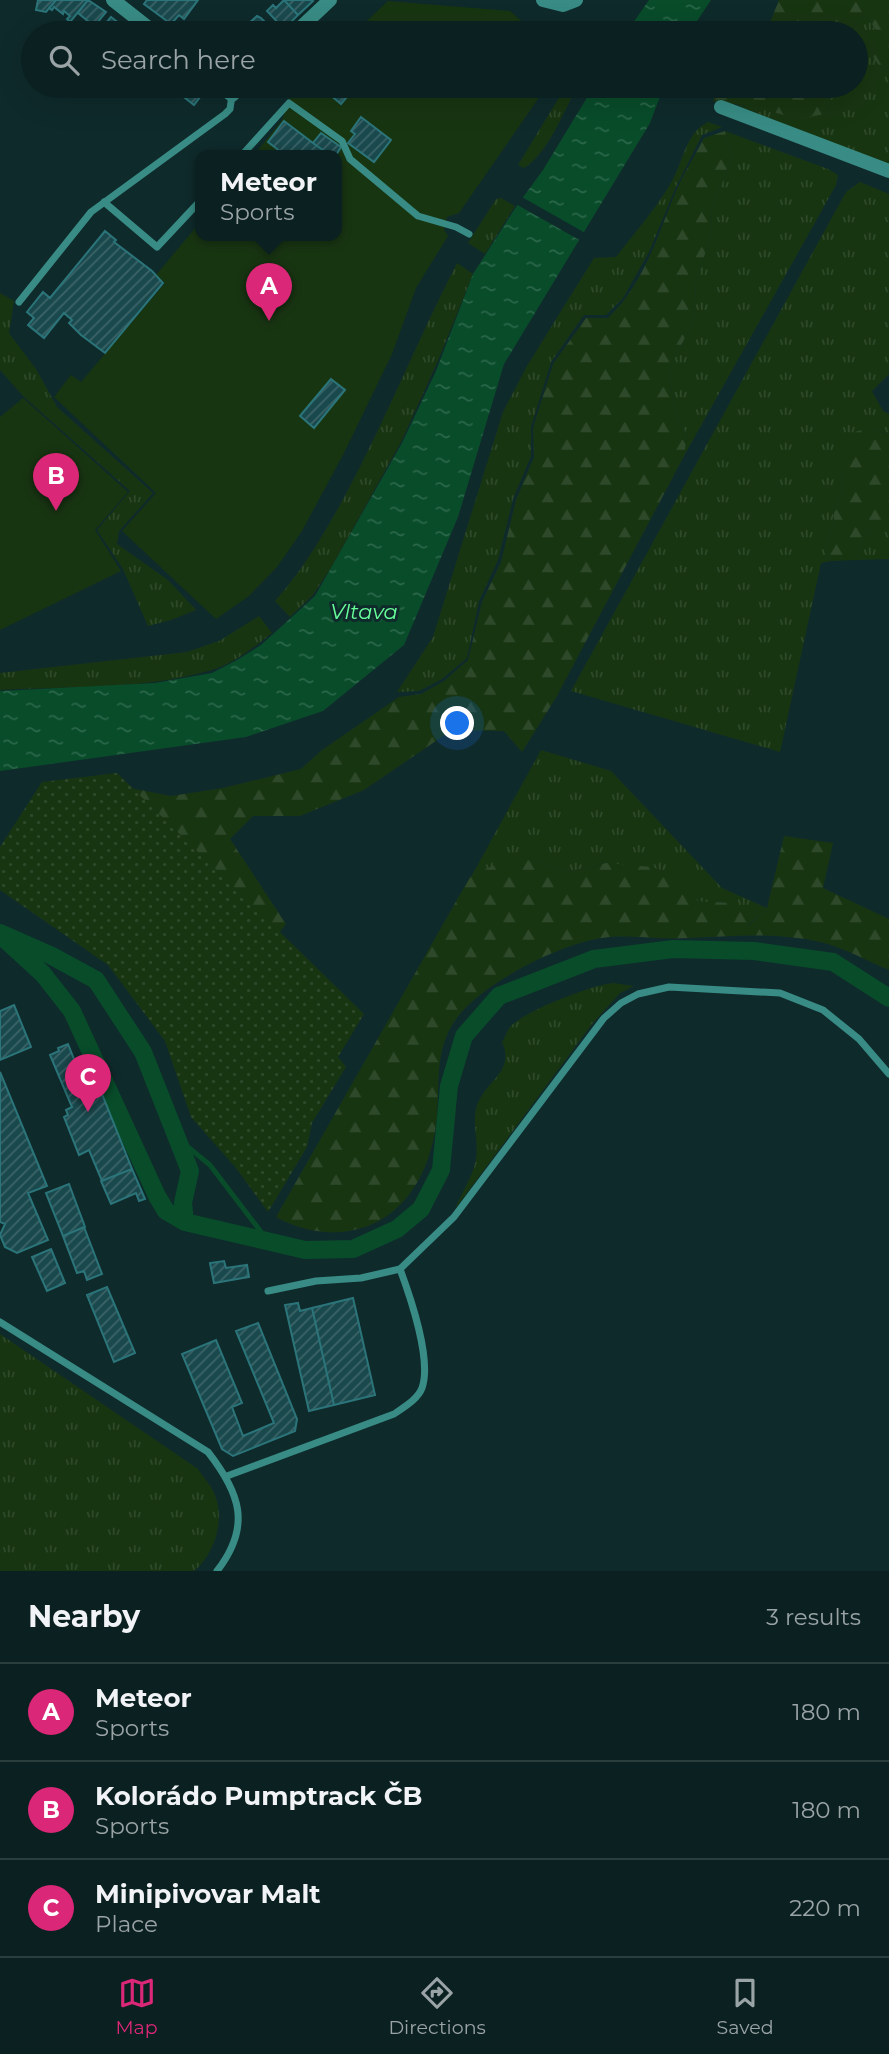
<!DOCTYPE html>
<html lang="en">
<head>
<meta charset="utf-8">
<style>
  :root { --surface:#0b2020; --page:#192d2d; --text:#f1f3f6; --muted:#9aa3a5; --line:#2b3e3e; --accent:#db2777 }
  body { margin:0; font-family:Montserrat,sans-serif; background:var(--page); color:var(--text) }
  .you { position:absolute; left:458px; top:724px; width:24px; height:24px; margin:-18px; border:5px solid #fff; border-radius:50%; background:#1a73e8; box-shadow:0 0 0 10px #1a73e833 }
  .badge { display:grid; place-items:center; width:46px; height:46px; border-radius:50%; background:var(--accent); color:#fff; font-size:23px; font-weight:700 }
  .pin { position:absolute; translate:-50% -58px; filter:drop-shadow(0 2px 4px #0008) }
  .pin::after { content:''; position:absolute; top:37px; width:24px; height:21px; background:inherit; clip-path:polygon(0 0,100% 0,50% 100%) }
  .popup { position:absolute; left:195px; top:150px; width:147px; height:91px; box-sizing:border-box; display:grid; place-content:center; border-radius:14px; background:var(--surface); filter:drop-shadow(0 2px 5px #0005); font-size:23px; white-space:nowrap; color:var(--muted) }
  .popup b { font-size:26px; color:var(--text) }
  .popup::after { content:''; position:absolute; left:50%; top:100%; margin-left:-14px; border:14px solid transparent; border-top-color:var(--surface) }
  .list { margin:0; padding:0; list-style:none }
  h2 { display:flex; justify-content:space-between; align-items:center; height:91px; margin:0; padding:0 28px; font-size:30px }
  h2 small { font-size:23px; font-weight:400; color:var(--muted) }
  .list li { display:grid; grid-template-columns:46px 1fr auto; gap:21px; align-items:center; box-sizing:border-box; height:98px; padding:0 28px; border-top:2px solid var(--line) }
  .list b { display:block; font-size:26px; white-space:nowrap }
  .list p { margin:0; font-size:23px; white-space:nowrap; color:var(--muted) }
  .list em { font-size:23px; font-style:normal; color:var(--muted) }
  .icon { flex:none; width:38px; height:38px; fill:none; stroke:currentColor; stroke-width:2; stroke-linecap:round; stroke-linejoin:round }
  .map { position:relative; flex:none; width:889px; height:1571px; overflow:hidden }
  .search { position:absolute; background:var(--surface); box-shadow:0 7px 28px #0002; left:21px; right:21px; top:21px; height:77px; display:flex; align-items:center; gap:18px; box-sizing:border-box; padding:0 24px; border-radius:38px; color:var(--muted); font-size:26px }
  .sheet { height:385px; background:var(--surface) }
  nav { display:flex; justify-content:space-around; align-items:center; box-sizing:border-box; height:98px; border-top:2px solid var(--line); background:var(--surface); font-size:19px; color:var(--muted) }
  nav a { display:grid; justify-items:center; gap:4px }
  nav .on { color:var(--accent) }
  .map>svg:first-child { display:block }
  .grass { fill:url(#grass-tufts) }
  .forest { fill:url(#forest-firs) }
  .garden { fill:url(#garden-dots) }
  .pitch { fill:#183512 }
  .water { fill:url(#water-ripples) }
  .pier { fill:#0f2a2b }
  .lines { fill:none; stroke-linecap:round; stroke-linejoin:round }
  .stream { stroke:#084c2a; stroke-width:5 }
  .canal { stroke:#084c2a; stroke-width:18 }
  .building { fill:url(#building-hatch); stroke:#2b757a; stroke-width:2 }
  .lane { stroke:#388c85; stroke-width:7 }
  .street { stroke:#388c85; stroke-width:14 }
  .labels { text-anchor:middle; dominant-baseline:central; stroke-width:6; stroke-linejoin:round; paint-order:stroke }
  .water-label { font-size:21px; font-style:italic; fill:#67ff9a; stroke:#0f2a2b }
</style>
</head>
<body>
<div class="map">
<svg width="889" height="1571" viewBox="0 0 889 1571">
  <defs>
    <pattern id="grass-tufts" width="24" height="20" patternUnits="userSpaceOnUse" patternTransform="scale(1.75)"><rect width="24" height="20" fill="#183512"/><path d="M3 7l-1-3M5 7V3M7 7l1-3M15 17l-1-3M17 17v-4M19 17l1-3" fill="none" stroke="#2e492a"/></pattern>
    <pattern id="forest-firs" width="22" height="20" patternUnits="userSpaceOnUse" patternTransform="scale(1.75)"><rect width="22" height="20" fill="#183512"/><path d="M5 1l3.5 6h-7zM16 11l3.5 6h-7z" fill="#2e492a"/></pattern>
    <pattern id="garden-dots" width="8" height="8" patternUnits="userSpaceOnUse" patternTransform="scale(1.75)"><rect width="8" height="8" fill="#183512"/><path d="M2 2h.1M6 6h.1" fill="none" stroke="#2e492a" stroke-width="1.8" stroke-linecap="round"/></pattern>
    <pattern id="water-ripples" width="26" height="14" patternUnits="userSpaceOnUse" patternTransform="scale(1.75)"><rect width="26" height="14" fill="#084c2a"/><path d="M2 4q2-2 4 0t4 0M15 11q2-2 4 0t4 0" fill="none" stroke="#2b674a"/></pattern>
    <pattern id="building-hatch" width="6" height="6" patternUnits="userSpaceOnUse" patternTransform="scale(1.75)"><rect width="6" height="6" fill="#1a494d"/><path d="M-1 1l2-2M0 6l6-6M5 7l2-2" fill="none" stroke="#3b6468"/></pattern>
  </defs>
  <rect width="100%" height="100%" fill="#0f2a2b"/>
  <!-- grass -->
  <path class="grass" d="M864,13L879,34L882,70L889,67V167L736,105L825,114L836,86H856V33H850Z
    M566,86H578C564,110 548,154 524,168L518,165Z
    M708,122L722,127L702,135L675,189L649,252L623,298L606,315H584L551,362L531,427V456L513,499L498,560L479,601L467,658L442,679L419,691L397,692L433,637L503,412L527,366L594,258L616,257C635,232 657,208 672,181C684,160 685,134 708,122Z
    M725,131L828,169L838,175L836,185L684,456L687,436L674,409L669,369L694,320L696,282L711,235L712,208L732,158Z
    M860,182L889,194V374L872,391L883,411L889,414V434L868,428L841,470L843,487L834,507V523L825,551L831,561L821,563L780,752L571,691L846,192Z
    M501,198L515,206L485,254L468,243L496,199Z
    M457,263L473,274L437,363L401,442L332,566L313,595L290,617L275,601C304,569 325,532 346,494C386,419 418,339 457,263Z
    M0,293L14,301L9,333L36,369L57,407L153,493L119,531L117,544L168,580L196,610L171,620L148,626L123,569L97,530L130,491L23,396L0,370Z
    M877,524L889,525V559L855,560L866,533Z
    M259,616L272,633C253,648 232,665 208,671C142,690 68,686 0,690V673L187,652L219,641Z
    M541,750L611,771L722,888L767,908L748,925L723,902L703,904L693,899L687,879L606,863L568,872L535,860L471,877Z
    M613,983L634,986L620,993L592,1024L455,1209C461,1194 471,1179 475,1164C480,1146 472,1126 476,1109C483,1081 516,1073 502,1042C505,1038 507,1031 510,1027C526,1010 590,986 613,983Z
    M0,1334L198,1469C203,1477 211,1485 214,1493C226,1518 215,1554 194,1571H0Z"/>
  <!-- forest -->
  <path class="forest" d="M779,0H889V67L882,70L872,55L879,34L864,13L850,33H759L771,20Z
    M717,86H836L825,114L797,119L760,108L713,101Z
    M725,131L732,158L712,208L711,235L696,282L694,320L669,369L674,409L687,436L684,456L557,696L522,752L504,731L452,730L364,790L300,816H253L230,839L286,924L257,961L105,783L171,796L223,788L301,769L322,750L399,697L421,694L444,681L468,660L482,602L501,562L516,500L534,457L533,428L553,364L586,318H608C645,282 657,237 676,191C684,173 695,156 704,138Z
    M868,428L889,434V525H877L866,533L855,560L831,561L825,551L834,523V507L843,487L841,470L845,448L855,432Z
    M784,836L833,843L823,888L889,919V970C867,961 843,947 820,942C776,932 733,936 688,938C662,940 635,935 609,937C565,941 488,980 460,1014C434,1045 440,1079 437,1116C433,1162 412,1209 368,1226C336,1238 304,1232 276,1217L470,877L500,862L535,860L568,872L606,863L652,867L687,879L694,899C708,906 727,897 739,909C743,913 746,921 749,925L767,908Z"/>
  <!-- garden -->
  <path class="garden" d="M117,773L364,1014L338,1057L346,1067L312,1123L307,1147L268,1212L236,1168L191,1117L165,1041L108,965L0,890V847L42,782Z"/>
  <!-- pitch -->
  <path class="pitch" d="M388,1L510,11L535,33H354Z
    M299,86H547L459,213L447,217L444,230L448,236L416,288L392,354L344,453L302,531L277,567L249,596L216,619L122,531L156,493L54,397L71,375L81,382L165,283L156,275L201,221V235H337V155H254L282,120L291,94Z
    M23,398L128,492L95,530L121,571L0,630V417Z"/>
  <!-- water -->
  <path class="water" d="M649,0H711L689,33H626Z
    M594,86H664L650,123L504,364L458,517L404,645L323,711L246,737L0,771V691L155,683L212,673L237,660L261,645L315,596L402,443L436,371L473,274L516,207L543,170Z"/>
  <!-- pier -->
  <path class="pier" d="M520,196L587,234L583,242L514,203Z"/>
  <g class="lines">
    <!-- stream -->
    <path class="stream" d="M177,1138L210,1165L268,1241"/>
    <!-- canal -->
    <path class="canal" d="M0,933L52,956L96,980L143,1052L190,1171L183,1203L185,1222L305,1250L353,1249L397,1229L421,1209L441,1170L449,1086L464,1036L499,996L594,959L673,949L754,951L833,962L889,998
      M7,941L43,974L72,1011L157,1196L166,1211L185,1222"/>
  </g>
  <!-- building -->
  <path class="building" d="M38,0H56L46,12L36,10Z
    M56,0H88L70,22L67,19L70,16L64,11L63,14L54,7L52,10L49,8Z
    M88,0L106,12L92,29L87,25L89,22L78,13Z
    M147,0H198L184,19L179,15L171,24L144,4Z
    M284,0L298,15L284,29L267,11L273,5L276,8Z
    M284,0H311L313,1L298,15Z
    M257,16L261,18L276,33H246L251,27L248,24Z
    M111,17L128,30L125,33H98Z
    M178,86H199L203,89L197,95L200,97L194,105L180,94L182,92L176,87Z
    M336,86H356L341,104L329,94Z
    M361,117L391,140L374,162L348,143L355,134L351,131Z
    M284,121L313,143L330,155H285L268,142Z
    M321,133L341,147L336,155H330L313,143Z
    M105,231L116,240L114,242L152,271L163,283L105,353L81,335L69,323L72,320L64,313L44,338L28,325L34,318L27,312L43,292L50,298Z
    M331,379L345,390L314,428L300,416Z
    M14,1005L31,1047L0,1060V1011Z
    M68,1044L80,1074L92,1069L132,1169L102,1181L89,1150L79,1155L64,1117L68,1115L66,1110L72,1107L50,1055L59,1051L58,1048Z
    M0,1072L47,1186L28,1193L48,1240L17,1253L5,1247L0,1235L5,1224L0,1222Z
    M132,1169L145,1199L139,1201L136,1193L111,1204L101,1181Z
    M69,1184L85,1227L63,1236L46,1193Z
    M84,1227L102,1274L87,1280L84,1271L77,1273L63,1236Z
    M51,1249L65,1283L47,1291L32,1257Z
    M224,1261L226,1268L247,1265L249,1277L214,1283L210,1263Z
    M107,1287L135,1353L114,1362L87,1295Z
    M353,1298L375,1395L334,1405L312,1308Z
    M298,1303L300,1311L312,1308L334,1405L309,1411L285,1305Z
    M258,1323L297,1419L295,1431L233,1456L222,1449L182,1354L216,1340L242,1403L232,1407L243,1436L274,1423L236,1331Z"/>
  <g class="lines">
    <!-- lane -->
    <path class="lane" d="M242,155L289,103L342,141L350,159L418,216L456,227L469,234
      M104,202L157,247L201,200
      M19,302L91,212L225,114L230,109L232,95
      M268,1291L316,1281L361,1278L400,1269L454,1217L604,1018L621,1003L638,994L669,987L780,993L823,1010L859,1039L889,1074
      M0,1322L208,1452C240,1493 252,1526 217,1571
      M227,1476L394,1414C404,1407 418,1399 422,1388C432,1360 410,1296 400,1269"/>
    <!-- street -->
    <path class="street" d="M113,0L155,33
      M543,0L563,5L576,0
      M295,33L330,0
      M220,86L232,95L241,86
      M721,107L889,171"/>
  </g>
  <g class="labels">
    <!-- water labels -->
    <g class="water-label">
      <text x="364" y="611">Vltava</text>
    </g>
  </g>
</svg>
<div class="you"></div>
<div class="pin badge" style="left:269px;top:321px">A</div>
<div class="popup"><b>Meteor</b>Sports</div>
<div class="pin badge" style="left:56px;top:511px">B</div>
<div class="pin badge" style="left:88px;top:1112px">C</div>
<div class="search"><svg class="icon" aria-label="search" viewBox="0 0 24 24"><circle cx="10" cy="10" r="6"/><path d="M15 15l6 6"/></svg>Search here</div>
</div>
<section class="sheet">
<h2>Nearby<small>3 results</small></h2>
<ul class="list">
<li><span class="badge">A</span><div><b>Meteor</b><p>Sports</p></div><em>180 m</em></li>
<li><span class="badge">B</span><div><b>Kolorádo Pumptrack ČB</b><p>Sports</p></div><em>180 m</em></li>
<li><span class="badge">C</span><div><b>Minipivovar Malt</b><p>Place</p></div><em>220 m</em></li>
</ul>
</section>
<nav>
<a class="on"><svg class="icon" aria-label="map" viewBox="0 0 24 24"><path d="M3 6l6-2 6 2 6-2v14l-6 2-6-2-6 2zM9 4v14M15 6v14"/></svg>Map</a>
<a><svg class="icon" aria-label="directions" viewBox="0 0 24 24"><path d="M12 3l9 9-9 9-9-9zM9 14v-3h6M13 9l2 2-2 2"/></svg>Directions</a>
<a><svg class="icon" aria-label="saved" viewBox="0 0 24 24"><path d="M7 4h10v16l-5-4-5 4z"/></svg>Saved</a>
</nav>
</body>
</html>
